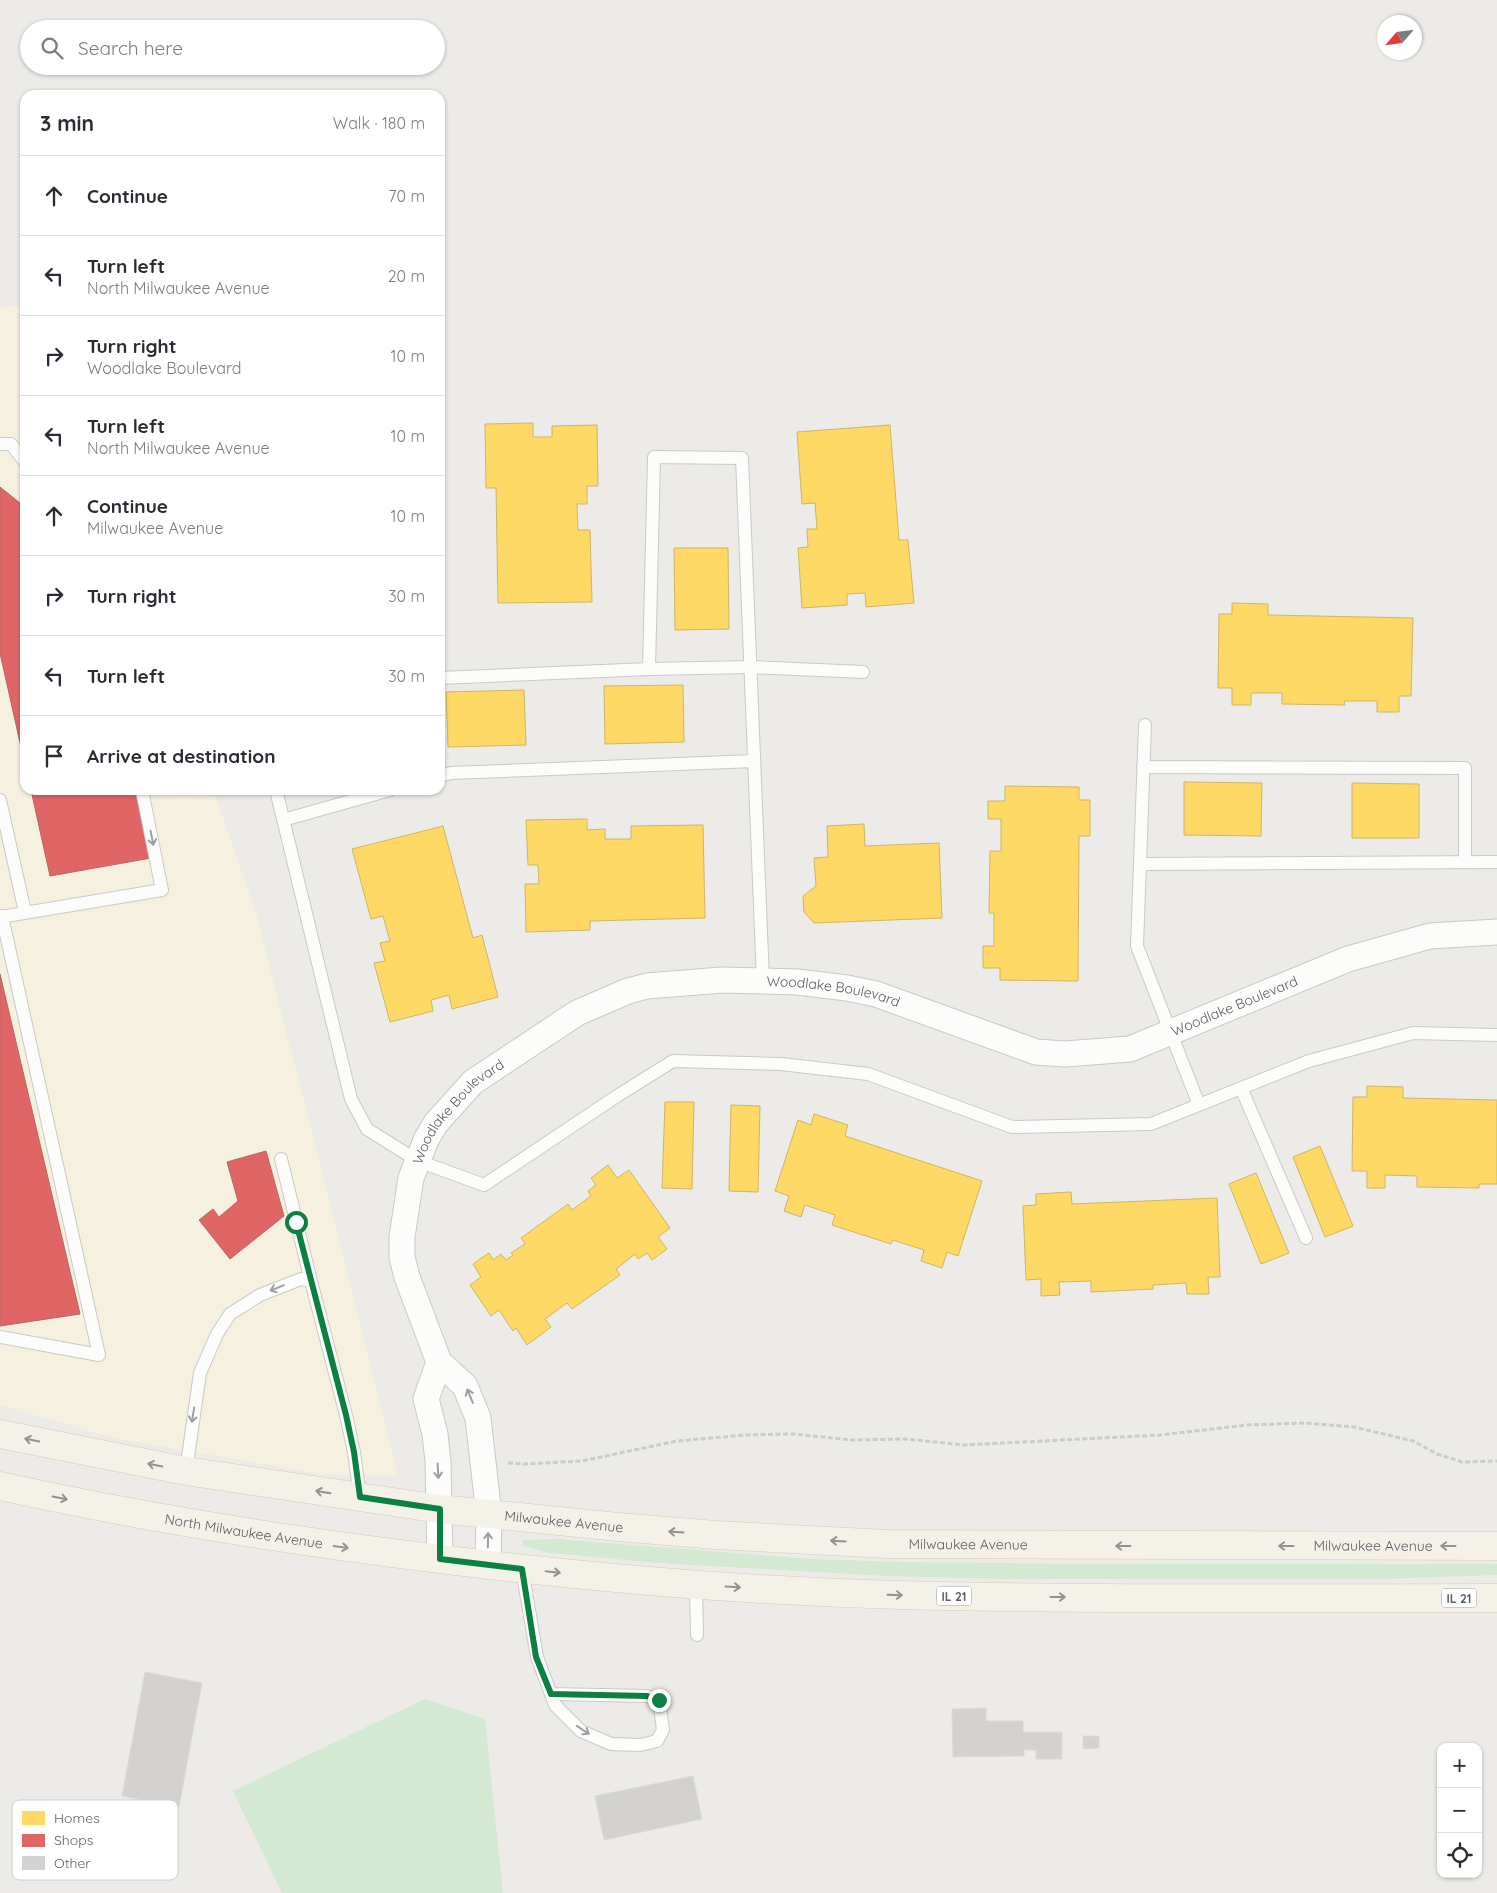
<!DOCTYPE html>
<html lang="en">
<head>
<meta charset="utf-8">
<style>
  :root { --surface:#fff; --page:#f2f2f3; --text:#2b2b33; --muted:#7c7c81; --line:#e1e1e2 }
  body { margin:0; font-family:Quicksand,sans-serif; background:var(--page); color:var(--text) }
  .controls { position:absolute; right:15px; bottom:15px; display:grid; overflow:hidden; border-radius:10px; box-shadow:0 1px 4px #0004 }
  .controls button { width:45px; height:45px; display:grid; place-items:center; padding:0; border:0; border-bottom:1px solid var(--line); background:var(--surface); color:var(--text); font:25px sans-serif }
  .compass { position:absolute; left:1377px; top:15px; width:45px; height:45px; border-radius:50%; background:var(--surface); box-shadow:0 1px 4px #0004; rotate:242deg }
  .stop { position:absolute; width:15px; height:15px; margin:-11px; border:4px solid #0b8043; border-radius:50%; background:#fff }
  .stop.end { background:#0b8043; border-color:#fff; box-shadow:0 1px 5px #0008 }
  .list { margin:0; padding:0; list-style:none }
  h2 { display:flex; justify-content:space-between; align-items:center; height:65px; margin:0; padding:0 20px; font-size:21px }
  h2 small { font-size:16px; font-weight:400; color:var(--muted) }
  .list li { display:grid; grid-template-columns:32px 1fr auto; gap:15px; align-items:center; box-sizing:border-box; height:80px; padding:0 20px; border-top:1px solid var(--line) }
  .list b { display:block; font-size:19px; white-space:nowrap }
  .list p { margin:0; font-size:16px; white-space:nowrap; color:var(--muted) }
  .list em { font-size:16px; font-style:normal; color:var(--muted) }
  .icon { flex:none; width:28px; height:28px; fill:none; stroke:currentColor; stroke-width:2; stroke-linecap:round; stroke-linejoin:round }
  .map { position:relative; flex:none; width:1497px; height:1893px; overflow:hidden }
  .search { position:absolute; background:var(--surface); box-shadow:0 1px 4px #0004; left:20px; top:20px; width:425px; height:55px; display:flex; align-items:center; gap:12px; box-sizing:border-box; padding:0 18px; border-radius:28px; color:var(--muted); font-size:19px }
  .panel { position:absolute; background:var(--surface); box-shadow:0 1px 4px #0004; left:20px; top:90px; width:425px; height:705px; border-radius:15px }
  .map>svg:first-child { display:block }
  .commercial { fill:#f6f1df }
  .green { fill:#d3e9d1 }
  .homes { fill:#ffd966; stroke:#ceb566 }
  .shops { fill:#e06666; stroke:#b86466 }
  .building { fill:#d3d2d0; stroke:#dcdad6 }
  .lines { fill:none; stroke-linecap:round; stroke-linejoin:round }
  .service-casing { stroke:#c9c9c9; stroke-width:14 }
  .minor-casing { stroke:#c9c9c9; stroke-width:27 }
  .primary-casing { stroke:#d5ccb3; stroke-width:29 }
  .path { stroke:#c8cdca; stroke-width:3; stroke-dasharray:5 2.5; stroke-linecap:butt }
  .service { stroke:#fcfcfb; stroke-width:12 }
  .minor { stroke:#fcfcfb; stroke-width:25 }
  .primary { stroke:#f3f1e8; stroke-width:28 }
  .oneway { stroke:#9c9ea1 }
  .oneway2 { stroke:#919393 }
  .route { stroke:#0b8043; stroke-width:6 }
  .labels { text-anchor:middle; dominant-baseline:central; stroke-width:5; stroke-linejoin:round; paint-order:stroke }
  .shield { fill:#fff; stroke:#8d9093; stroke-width:1 }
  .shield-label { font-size:12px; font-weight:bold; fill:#5c6065 }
  .street-label { font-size:14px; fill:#5c6065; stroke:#fff }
  .key { fill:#fff; stroke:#cecfd1; stroke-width:1 }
  .key-label { font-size:14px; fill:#5c6065 }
</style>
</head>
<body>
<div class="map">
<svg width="1497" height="1893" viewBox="0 0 1497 1893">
  <rect width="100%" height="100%" fill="#ecebe7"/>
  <!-- commercial -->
  <path class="commercial" d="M25,305V790H213L256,912L398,1476L323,1474L159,1446L115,1438L0,1405V308Z"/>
  <!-- green -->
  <path class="green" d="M555,1539L811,1559L903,1562L1096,1564H1497V1575L1380,1579H1002L886,1576L658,1563L550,1553L523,1546V1540Z
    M425,1699L485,1719L503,1893H282L233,1791Z"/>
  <!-- homes -->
  <path class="homes" d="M533,423V437H552V426L597,425L598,486H587V504H577L578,530H590L592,602L498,603L496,488H486L485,424Z
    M890,425L899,540H908L914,603L866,607L865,593L847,594V605L802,608L798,548L808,547L807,529H817L815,503L802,504L797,432Z
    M674,548H728L729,629L675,630Z
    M1232,603L1268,604V615L1413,618L1411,696H1399V712H1377V701H1344L1345,705L1282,704V693H1251V705H1232V688H1218L1219,614H1232Z
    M683,685L684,742L605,744L604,686Z
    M524,690L526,745L448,747L446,692Z
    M1184,782L1262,783L1261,836L1184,835Z
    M1352,783L1419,784V838H1352Z
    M1005,786L1079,787V800H1090V836H1079L1078,981L1000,980V968H983V946H994V913H989L990,851H1001V819H988V801H1005Z
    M587,819V830L605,829V839H631V826L703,825L705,918L590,921V930L526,932L525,884H539L538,865H528L526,820Z
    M864,824L865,846L939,843L942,918L814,923L804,912L803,896L816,886L814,858L828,857L827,826Z
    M443,826L473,938L482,935L498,997L452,1009L449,995L431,1000L433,1011L390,1022L374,963L385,961L380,943L390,941L383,916L371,919L352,849Z
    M1367,1086L1403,1087V1098L1497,1100V1184H1479V1188L1417,1187V1176L1385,1175V1188H1367V1171H1352L1353,1097H1367Z
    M665,1102H694L692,1189L662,1188Z
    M731,1105L760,1106L758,1192L729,1191Z
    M814,1114L848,1125L845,1136L982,1181L958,1256L947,1252L942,1268L921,1261L924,1250L893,1240L891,1244L832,1225L835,1215L805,1205L801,1217L784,1211L789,1196L775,1191L798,1120L811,1125Z
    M1320,1146L1353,1226L1325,1237L1293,1157Z
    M608,1165L617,1178L629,1170L670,1228L658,1237L667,1249L652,1260L647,1253L638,1259L635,1254L616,1269L620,1275L572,1309L567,1303L545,1319L551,1327L527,1345L516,1328L513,1331L499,1310L491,1316L470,1285L481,1277L473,1264L489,1253L493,1260L501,1254L506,1260L513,1255L511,1253L525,1244L521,1238L568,1204L572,1210L591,1196L588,1191L596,1185L591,1178Z
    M1256,1173L1289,1253L1261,1264L1229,1184Z
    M1071,1192L1072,1204L1217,1198L1220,1277H1208L1209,1294H1187L1186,1283L1153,1285V1289L1091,1292V1281L1059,1282L1060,1295L1041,1296V1279L1026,1280L1023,1206L1036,1205V1194Z"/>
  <!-- shops -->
  <path class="shops" d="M0,487L25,507V765L0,653Z
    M31,790H135L151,858L50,876Z
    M0,974L80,1314L0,1326Z
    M266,1151L284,1216L230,1259L199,1220L213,1209L219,1217L238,1201L227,1162Z"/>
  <!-- building -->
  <path class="building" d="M145,1672L202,1683L179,1807L122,1796Z
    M986,1708V1721H1023V1732H1062V1759H1036V1750H1024V1756L953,1757L952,1709Z
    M1083,1736H1099V1748L1083,1749Z
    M693,1776L702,1819L604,1840L595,1796Z"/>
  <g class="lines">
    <!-- service casing -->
    <g class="service-casing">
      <path id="service" d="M0,444H11L25,462
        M649,669L750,667L863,672
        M440,678L649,669L654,457L742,458L763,981
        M1145,725L1137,946L1199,1105
        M1143,767L1465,768V862
        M440,776L451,773L754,761
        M276,790L351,1099L367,1129L418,1161L484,1185L617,1096L673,1061L781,1064L868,1074L1012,1127L1151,1124L1309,1061L1413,1033L1497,1035
        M0,800L25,912
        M283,820L390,790
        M1140,864L1497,862
        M0,917L162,890L142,790
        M1241,1088L1306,1238
        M281,1159L311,1281
        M0,1337L99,1355L2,916
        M186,1471L200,1373L217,1334L230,1314L260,1295L301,1279L311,1281L346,1415L354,1452L360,1497
        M522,1569L537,1657L555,1705L581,1731L611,1744L640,1745L657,1741L663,1730L659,1700L647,1696L551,1694
        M696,1584L697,1635"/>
    </g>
    <!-- minor casing -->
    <g class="minor-casing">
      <g id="minor">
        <path d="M439,1362L426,1399L435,1434L438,1462L440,1559"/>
        <path id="s1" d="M488,1565L489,1515L478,1418L465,1386L439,1362L407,1277L402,1257V1237L411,1178L426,1140L436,1123L473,1082L577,1013L628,991L647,986L722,980L797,982L847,988L876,994L1036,1052L1065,1054L1130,1049L1348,959L1430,936L1497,932"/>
      </g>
    </g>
    <!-- primary casing -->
    <g class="primary-casing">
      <g id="primary">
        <path id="s2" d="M0,1434L186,1471L440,1509L618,1527L716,1535L887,1544L1497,1546"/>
        <path id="s3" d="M0,1486C145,1518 292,1541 440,1559C592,1578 746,1591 900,1595C1099,1600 1298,1598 1497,1598"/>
      </g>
    </g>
    <!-- path -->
    <path class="path" d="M508,1463L524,1464L582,1461L677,1441L745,1435L793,1434L852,1440L906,1439L964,1445L1160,1435L1247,1425L1305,1423L1354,1427L1413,1441L1437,1454L1462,1462L1497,1461"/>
    <!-- service -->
    <use href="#service" class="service"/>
    <!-- minor -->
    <use href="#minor" class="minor"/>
    <!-- primary -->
    <use href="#primary" class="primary"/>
  </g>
  <!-- one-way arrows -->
  <defs><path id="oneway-shaft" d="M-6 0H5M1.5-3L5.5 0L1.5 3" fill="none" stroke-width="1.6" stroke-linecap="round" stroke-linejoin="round" transform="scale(1.25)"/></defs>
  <g class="oneway">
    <use href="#oneway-shaft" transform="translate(152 838) rotate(79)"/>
    <use href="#oneway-shaft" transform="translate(277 1288) rotate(158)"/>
    <use href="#oneway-shaft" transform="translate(470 1396) rotate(-112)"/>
    <use href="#oneway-shaft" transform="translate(193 1415) rotate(99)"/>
    <use href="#oneway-shaft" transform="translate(438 1471) rotate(87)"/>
    <use href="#oneway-shaft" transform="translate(488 1540) rotate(-89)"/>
    <use href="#oneway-shaft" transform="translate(583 1730) rotate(34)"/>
  </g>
  <g class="oneway2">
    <use href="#oneway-shaft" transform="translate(32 1440) rotate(-168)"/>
    <use href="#oneway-shaft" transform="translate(155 1465) rotate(-169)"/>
    <use href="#oneway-shaft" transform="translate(323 1492) rotate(-171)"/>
    <use href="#oneway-shaft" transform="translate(60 1498) rotate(11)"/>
    <use href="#oneway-shaft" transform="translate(676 1532) rotate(-176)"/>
    <use href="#oneway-shaft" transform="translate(838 1541) rotate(-177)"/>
    <use href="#oneway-shaft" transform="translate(1123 1546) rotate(-180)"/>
    <use href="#oneway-shaft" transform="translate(1286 1546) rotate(-180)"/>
    <use href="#oneway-shaft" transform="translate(1448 1546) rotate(-180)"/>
    <use href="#oneway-shaft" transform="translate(341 1547) rotate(8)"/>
    <use href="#oneway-shaft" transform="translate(553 1572) rotate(6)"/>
    <use href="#oneway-shaft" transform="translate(733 1587) rotate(3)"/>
    <use href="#oneway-shaft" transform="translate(895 1595) rotate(2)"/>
    <use href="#oneway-shaft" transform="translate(1058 1597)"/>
  </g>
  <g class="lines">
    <!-- route -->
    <path class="route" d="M296,1222L346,1415L354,1452L360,1497L440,1509V1559L522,1569L536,1657L551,1694L647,1696L659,1700"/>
  </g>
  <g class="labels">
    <!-- shield labels -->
    <g class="shield">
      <rect x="936.5" y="1586.5" width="35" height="19" rx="4"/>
      <rect x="1441.5" y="1588.5" width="35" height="19" rx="4"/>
    </g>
    <g class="shield-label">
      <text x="954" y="1596">IL 21</text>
      <text x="1459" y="1598">IL 21</text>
    </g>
    <!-- street labels -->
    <g class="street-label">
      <text stroke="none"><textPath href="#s1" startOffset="912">Woodlake Boulevard</textPath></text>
      <text stroke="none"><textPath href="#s1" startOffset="1332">Woodlake Boulevard</textPath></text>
      <text stroke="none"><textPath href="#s1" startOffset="492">Woodlake Boulevard</textPath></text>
      <text stroke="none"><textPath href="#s2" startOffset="571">Milwaukee Avenue</textPath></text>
      <text stroke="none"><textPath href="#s3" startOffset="248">North Milwaukee Avenue</textPath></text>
      <text stroke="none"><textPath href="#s2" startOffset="976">Milwaukee Avenue</textPath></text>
      <text stroke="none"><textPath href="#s2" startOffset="1381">Milwaukee Avenue</textPath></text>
    </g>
  </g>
  <!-- legend -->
  <rect x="12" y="1800" width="166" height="80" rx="8" class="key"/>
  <rect x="22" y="1811" width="23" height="14" fill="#ffd966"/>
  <rect x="22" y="1834" width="23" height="13" fill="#e06666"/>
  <rect x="22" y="1856" width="23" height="14" fill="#d3d2d0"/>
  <g class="key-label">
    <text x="54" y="1823">Homes</text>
    <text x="54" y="1845">Shops</text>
    <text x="54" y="1868">Other</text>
  </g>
</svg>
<div class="controls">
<button>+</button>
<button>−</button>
<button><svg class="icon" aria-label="locate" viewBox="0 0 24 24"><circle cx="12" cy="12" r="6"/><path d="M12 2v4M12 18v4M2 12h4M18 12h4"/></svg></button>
</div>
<svg class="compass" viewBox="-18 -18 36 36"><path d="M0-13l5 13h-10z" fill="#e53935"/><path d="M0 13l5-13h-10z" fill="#7c7c81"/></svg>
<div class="stop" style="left:296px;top:1222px"></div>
<div class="stop end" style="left:659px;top:1700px"></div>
<div class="search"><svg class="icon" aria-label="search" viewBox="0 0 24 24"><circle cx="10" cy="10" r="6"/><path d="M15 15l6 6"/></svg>Search here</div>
<section class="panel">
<h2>3 min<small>Walk · 180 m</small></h2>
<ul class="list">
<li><svg class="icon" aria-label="ahead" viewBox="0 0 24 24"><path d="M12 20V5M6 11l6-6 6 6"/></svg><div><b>Continue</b></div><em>70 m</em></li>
<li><svg class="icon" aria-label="left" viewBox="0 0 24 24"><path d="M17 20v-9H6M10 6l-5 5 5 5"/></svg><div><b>Turn left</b><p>North Milwaukee Avenue</p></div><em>20 m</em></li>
<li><svg class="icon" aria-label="right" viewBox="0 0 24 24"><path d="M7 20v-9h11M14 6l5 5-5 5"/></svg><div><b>Turn right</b><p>Woodlake Boulevard</p></div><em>10 m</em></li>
<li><svg class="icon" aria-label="left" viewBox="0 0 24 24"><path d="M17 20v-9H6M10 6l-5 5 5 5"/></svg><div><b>Turn left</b><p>North Milwaukee Avenue</p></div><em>10 m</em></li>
<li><svg class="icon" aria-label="ahead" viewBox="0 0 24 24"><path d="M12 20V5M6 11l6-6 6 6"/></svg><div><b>Continue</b><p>Milwaukee Avenue</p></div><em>10 m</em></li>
<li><svg class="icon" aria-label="right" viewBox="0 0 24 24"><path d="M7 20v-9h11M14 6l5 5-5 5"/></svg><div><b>Turn right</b></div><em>30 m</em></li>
<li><svg class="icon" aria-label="left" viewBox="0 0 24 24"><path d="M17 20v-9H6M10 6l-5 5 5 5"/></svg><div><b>Turn left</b></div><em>30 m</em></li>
<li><svg class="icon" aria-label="arrive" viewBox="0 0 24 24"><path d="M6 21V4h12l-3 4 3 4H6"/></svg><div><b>Arrive at destination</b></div></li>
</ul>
</section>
</div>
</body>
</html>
